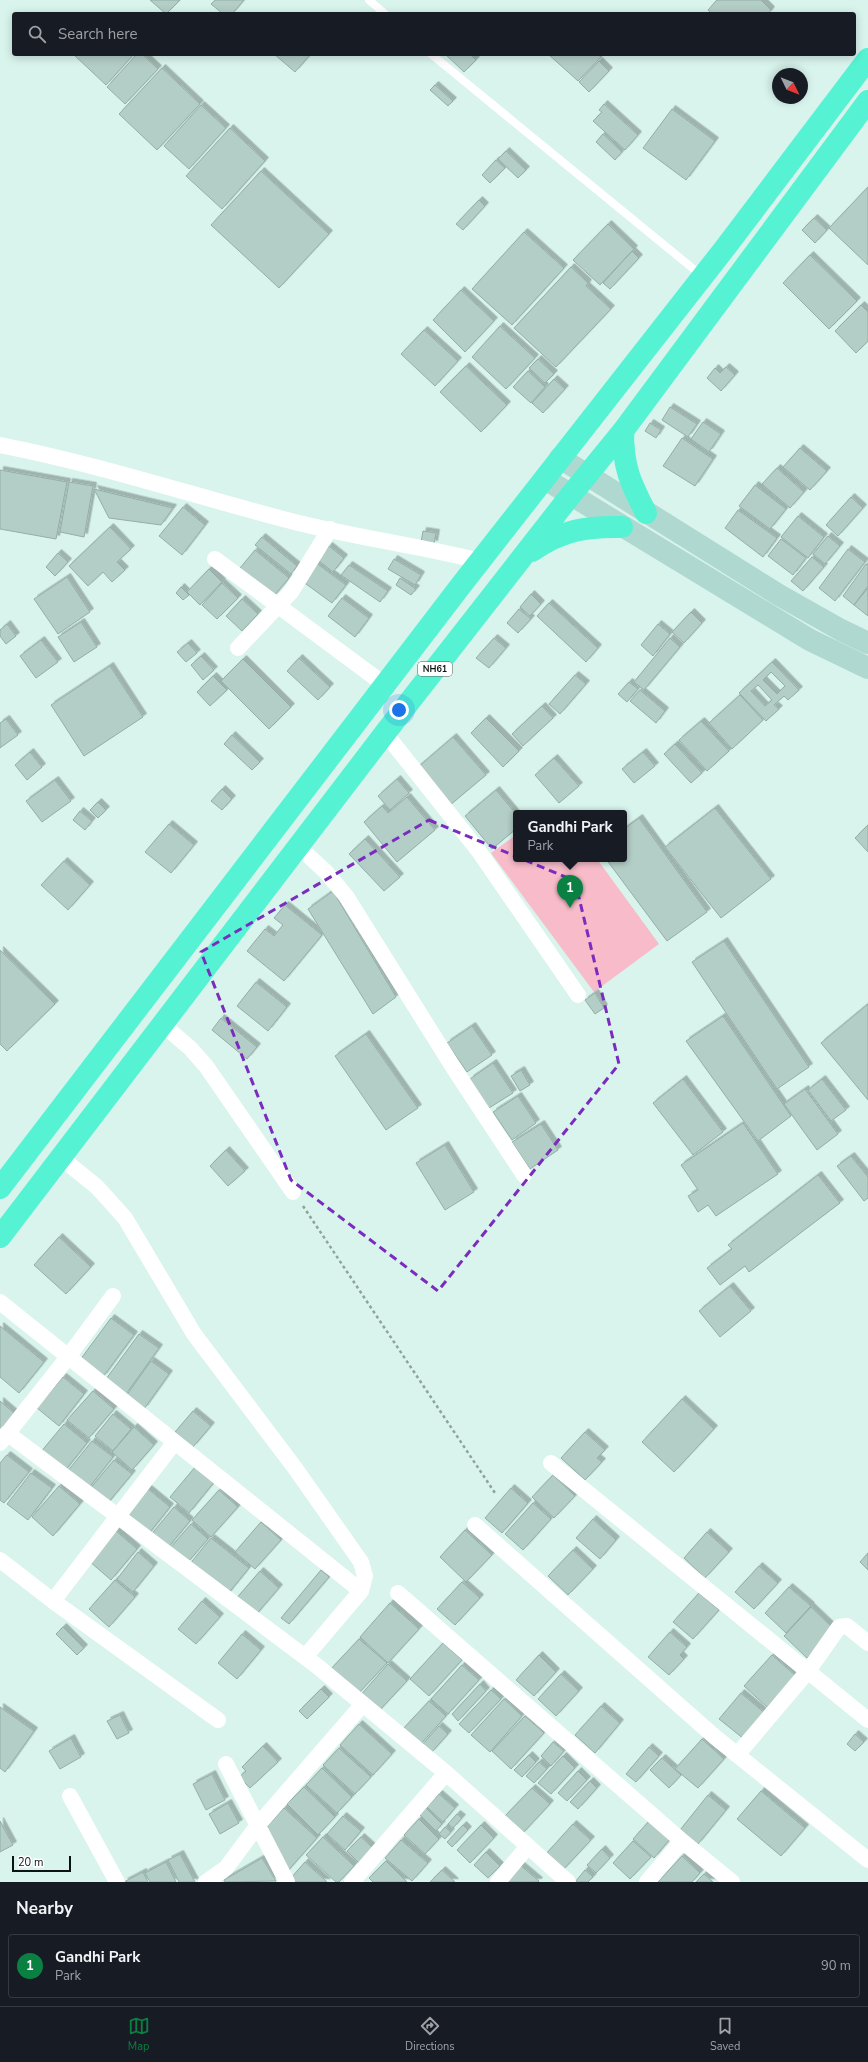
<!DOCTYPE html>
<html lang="en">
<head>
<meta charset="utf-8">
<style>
  :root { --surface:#171b24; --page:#242831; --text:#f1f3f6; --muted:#9ea1a6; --line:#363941; --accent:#0b8043 }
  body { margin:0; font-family:"Nunito Sans",sans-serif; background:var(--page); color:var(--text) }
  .compass { position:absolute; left:772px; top:68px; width:36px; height:36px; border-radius:50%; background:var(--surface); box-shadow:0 2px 10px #0003; rotate:133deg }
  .scale { position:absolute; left:12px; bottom:10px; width:59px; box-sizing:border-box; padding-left:4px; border:2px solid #0b1412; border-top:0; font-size:11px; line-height:14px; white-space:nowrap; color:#0b1412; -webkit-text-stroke:3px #fff; paint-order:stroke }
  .you { position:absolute; left:399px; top:710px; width:14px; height:14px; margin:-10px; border:3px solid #fff; border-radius:50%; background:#1a73e8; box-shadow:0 0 0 6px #1a73e833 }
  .badge { display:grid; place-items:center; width:26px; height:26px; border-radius:50%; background:var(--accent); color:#fff; font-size:13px; font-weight:700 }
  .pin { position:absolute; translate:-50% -33px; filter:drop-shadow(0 1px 2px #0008) }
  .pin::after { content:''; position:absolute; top:21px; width:14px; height:12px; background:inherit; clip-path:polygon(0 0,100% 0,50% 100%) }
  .popup { position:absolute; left:513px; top:810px; width:114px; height:52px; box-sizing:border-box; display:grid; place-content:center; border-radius:4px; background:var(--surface); filter:drop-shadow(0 1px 3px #0005); font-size:13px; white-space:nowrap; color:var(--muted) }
  .popup b { font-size:15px; color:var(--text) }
  .popup::after { content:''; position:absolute; left:50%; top:100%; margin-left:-8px; border:8px solid transparent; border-top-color:var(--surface) }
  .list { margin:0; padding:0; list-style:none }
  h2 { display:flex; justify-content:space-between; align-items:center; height:52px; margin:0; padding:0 16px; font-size:17px }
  h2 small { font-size:13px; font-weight:400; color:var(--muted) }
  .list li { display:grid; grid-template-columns:26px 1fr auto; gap:12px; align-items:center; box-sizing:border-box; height:64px; margin:0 8px 8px; padding:0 8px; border:1px solid var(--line); border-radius:4px }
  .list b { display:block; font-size:15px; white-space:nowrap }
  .list p { margin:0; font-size:13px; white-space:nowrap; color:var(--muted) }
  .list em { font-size:13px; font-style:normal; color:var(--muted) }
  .icon { flex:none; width:22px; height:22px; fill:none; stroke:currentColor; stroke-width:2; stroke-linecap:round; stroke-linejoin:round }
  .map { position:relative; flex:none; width:868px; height:1882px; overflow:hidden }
  .search { position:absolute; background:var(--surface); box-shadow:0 2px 10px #0003; left:12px; right:12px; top:12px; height:44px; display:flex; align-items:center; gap:10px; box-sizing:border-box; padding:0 14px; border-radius:4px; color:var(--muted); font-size:15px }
  .sheet { height:124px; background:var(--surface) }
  nav { display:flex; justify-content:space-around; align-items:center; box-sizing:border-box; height:56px; border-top:1px solid var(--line); background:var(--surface); font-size:11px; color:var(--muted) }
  nav a { display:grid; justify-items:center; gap:2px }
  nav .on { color:var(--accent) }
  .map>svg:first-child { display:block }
  .green { fill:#f7bbc9 }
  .building { fill:#b3cec6; stroke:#94aea7; fill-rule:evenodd; filter:url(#shadow) }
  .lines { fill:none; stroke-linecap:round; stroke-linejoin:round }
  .path { stroke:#8ea39d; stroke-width:2.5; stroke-dasharray:3 3; stroke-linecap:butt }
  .lane { stroke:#fff; stroke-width:8 }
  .street { stroke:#fff; stroke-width:16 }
  .secondary { stroke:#afd8d0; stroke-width:22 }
  .highway { stroke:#55f3d3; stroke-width:22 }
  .marked { fill:none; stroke:#7b2cbf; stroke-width:3; stroke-dasharray:8 5; stroke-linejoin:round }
  .labels { text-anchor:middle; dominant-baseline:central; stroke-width:3.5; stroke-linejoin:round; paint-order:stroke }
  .shield { fill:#fff; stroke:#545a59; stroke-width:1 }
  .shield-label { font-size:9px; font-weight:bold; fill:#0b1412 }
</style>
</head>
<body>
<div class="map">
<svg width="868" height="1882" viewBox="0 0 868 1882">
  <defs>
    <filter id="shadow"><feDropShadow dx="3.5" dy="-3.5" stdDeviation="0" flood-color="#0004"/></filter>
  </defs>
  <rect width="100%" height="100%" fill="#d8f4ec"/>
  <!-- green -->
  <path class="green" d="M516,835V859H597L659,944L594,992L491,853Z"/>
  <!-- building -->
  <path class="building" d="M150,0H180L166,14Z
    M215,0H244L232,14H223L211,4Z
    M717,0H761L771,10L768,14H712L708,10Z
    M73,54H134L106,85Z
    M137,54H142L158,69L125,104L107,87Z
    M274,54H308L310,55L295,72Z
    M445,54H470L476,60L464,72Z
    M548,54H597L601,57L578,81Z
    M599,61L609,71L589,92L579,82Z
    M162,68L200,104L157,150L119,114Z
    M435,85L453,101L448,106L430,90Z
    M604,104L638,135L625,150L593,121L602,112L599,110Z
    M201,105L226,128L189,169L164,146Z
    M672,109L715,141L686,180L643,148Z
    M230,128L265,161L222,209L186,176Z
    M603,134L622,152L615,160L596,142Z
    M506,151L526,170L518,178L498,159Z
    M496,160L505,168L490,183L482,175Z
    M261,171L329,234L279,288L211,225Z
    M868,187V265L829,228Z
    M479,200L485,206L463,230L456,224Z
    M814,218L827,230L815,243L802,230Z
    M608,224L634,249L600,285L573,260Z
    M524,232L564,268L512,325L472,289Z
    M632,251L639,258L610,289L603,283Z
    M810,255L857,301L829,329L783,283Z
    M571,267L588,283L586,286L611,309L556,367L514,328Z
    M461,290L494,321L465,352L433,320Z
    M861,305L868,312V341L856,353L835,331Z
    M500,326L535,358L506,389L472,357Z
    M424,330L458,361L435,386L401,354Z
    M538,359L554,374L545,383L529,368Z
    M466,366L507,405L481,432L440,392Z
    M726,367L735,375L721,391L707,378L715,368L720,373Z
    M528,371L545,387L531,403L513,387Z
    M554,379L565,389L543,413L532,403Z
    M670,407L697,424L688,437L662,420Z
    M703,422L721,434L709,452L691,439Z
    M650,423L661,430L656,438L645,431Z
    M682,438L713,459L695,486L663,466Z
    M800,448L827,471L810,490L783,467Z
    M777,468L804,492L790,508L762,484Z
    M0,470L67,482L56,539L0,529Z
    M69,482L93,486L84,537L60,532Z
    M755,485L786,509L770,529L739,506Z
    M94,489L173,508L161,525L109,518Z
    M851,497L863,508L838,536L826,525Z
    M183,507L205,525L182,555L159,536Z
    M738,510L777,538L763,557L725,528Z
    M798,516L824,537L808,558L781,537Z
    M110,527L131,549L117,562L125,570L112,582L103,572L88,586L69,566Z
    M423,531L436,533L434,544L421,542Z
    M828,536L840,546L825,564L813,554Z
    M262,537L297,566L291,574L255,545Z
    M781,539L806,558L793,575L768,556Z
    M329,546L344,558L333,572L318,560Z
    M848,549L865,562L835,601L819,588Z
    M255,550L289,578L273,597L240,568Z
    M58,553L68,562L55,576L46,567Z
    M812,557L824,567L803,591L791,581Z
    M394,559L421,575L415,585L388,569Z
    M315,562L346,585L332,603L302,581Z
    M866,564L868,565V586L854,605L843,596Z
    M349,565L388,591L380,602L341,575Z
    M209,569L222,582L200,605L187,592Z
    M67,577L90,612L58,634L34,599Z
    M400,578L416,589L411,595L396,585Z
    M222,583L238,598L217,619L202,605Z
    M181,587L189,595L183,600L176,593Z
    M868,588V616L854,605Z
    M531,594L541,604L530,616L520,607Z
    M342,598L369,618L355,637L328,616Z
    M242,599L258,614L242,631L226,616Z
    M549,603L598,648L586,662L537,616Z
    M519,609L531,619L518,633L507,623Z
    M691,612L702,623L684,643L672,632Z
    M81,622L97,647L74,662L58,637Z
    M7,624L16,636L6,644L0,636V630Z
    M658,624L670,634L653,656L641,645Z
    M494,638L506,648L489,668L476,658Z
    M670,638L680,647L644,690L634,682Z
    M41,640L58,662L36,678L20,656Z
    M188,643L197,653L186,662L177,652Z
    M201,656L214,670L203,680L191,665Z
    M299,658L330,687L318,700L287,671Z
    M243,659L291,707L269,729L221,681Z
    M772,662L799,690L788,700L784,696L774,705L779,709L766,721L739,693ZM771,672L785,686L777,694L763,680ZM758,685L772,700L765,706L751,691Z
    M110,666L143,717L84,756L51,705Z
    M575,675L586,684L560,714L549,704Z
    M213,676L227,690L210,706L197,692Z
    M629,682L638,689L627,702L618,694Z
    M640,690L665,711L656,723L630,701Z
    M740,695L763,720L732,749L709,723Z
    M542,706L553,718L523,746L512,734Z
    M486,718L519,751L503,767L471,733Z
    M6,719L18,735L0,748V723Z
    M701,721L729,751L707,771L679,740Z
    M232,735L260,762L252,770L224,744Z
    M453,737L486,775L449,806L417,768Z
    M675,744L702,773L691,783L664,754Z
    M30,752L42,767L27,780L15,765Z
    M643,752L655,766L634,783L622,769Z
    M554,758L579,786L559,803L535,775Z
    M397,779L409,793L390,810L378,796Z
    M55,780L71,801L42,822L26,801Z
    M222,789L232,799L222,810L211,801Z
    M496,790L516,814V829L492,849L465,816Z
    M407,797L435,830L397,862L364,822L382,806L388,813Z
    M98,802L106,810L98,818L90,810Z
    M715,808L771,879L721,918L665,847Z
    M80,811L92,821L85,830L73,820Z
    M639,818L707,912L667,941L606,859H624V829Z
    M169,824L194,845L171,873L145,852Z
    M868,825V852L855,838Z
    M365,839L400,877L384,891L349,854Z
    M64,861L90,885L68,910L41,885Z
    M333,891L396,997L373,1014L308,909Z
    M285,905L322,935L284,981L247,951L265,929L274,936L283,925L274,918Z
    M724,941L809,1067L777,1089L692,962Z
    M0,950L55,1004L7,1051L0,1044Z
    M256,982L287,1007L268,1031L237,1006Z
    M595,993L604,1008L595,1014L585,1000Z
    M868,1004V1100L821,1043Z
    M723,1016L791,1116L758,1141L686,1041Z
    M221,1018L257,1047L247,1059L212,1030Z
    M472,1026L492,1055L467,1072L447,1043Z
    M366,1034L418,1108L386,1130L335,1056Z
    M493,1063L513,1093L489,1108L470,1079Z
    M521,1070L530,1085L520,1091L511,1076Z
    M683,1079L723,1132L693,1155L653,1103Z
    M822,1079L846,1110L831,1121L808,1090Z
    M805,1089L838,1134L817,1150L784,1104Z
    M518,1096L536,1123L512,1140L493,1112Z
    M743,1123L778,1174L716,1216L708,1205L698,1212L688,1196L698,1190L681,1165Z
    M541,1124L558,1150L530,1169L512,1142Z
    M445,1145L474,1192L445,1210L416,1163Z
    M226,1150L245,1171L228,1186L210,1166Z
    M851,1156L868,1177V1198L864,1201L837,1166Z
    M818,1175L840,1203L749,1272L745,1266L720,1285L707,1268L732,1249L728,1245Z
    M59,1237L91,1267L66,1294L34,1265Z
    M730,1286L751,1311L720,1337L699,1311Z
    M111,1318L134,1335L103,1377L80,1360Z
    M0,1326L44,1362L19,1393L0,1377Z
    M139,1334L159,1348L126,1394L106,1379Z
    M151,1361L169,1374L144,1409L126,1396Z
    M63,1377L84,1394L59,1426L37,1408Z
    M93,1391L114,1409L89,1438L67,1420Z
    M682,1399L714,1429L674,1472L642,1442Z
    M0,1401L14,1413L0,1430Z
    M193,1411L211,1426L193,1447L175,1432Z
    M113,1414L131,1429L113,1451L95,1436Z
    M64,1424L87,1443L64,1472L40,1453Z
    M134,1427L154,1445L132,1470L112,1452Z
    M585,1432L605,1450L597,1458L602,1462L585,1480L561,1458Z
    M92,1441L113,1457L88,1489L67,1472Z
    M7,1455L29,1472L4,1503L0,1500V1463Z
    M114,1460L132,1474L107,1504L89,1490Z
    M196,1466L215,1481L189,1513L170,1497Z
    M31,1473L52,1488L28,1520L7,1504Z
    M553,1475L575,1496L554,1518L532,1497Z
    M59,1486L80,1504L53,1536L32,1517Z
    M147,1488L170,1507L147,1536L124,1517Z
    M511,1488L528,1503L502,1533L485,1518Z
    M219,1490L238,1507L211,1537L192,1520Z
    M533,1503L551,1519L523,1550L505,1534Z
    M174,1507L190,1521L166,1550L150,1536Z
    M593,1519L616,1540L600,1559L576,1538Z
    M261,1522L281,1540L255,1569L235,1552Z
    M191,1524L208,1539L187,1563L170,1548Z
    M115,1530L137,1549L111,1580L89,1561Z
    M465,1530L492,1555L466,1582L440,1557Z
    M707,1532L729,1552L705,1578L684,1558Z
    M211,1538L249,1568L227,1595L189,1565Z
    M573,1550L593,1569L568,1595L548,1576Z
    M138,1552L154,1566L133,1592L117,1579Z
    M868,1553V1570L860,1562Z
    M759,1566L778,1583L754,1609L735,1592Z
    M321,1570L329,1577L289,1624L281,1618Z
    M260,1571L279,1588L254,1617L235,1600Z
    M115,1580L135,1597L109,1627L89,1609Z
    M462,1582L480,1598L455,1625L437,1609Z
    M789,1587L811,1606L786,1633L765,1613Z
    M699,1593L719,1610L693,1639L673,1622Z
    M202,1601L220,1617L196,1644L178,1629Z
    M390,1603L419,1629L388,1663L360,1637Z
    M811,1607L834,1629L807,1658L784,1636Z
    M63,1627L84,1648L77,1655L56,1634Z
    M670,1632L687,1647L680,1655L684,1659L669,1675L648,1657Z
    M242,1634L261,1650L237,1679L218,1663Z
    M359,1639L387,1663L356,1696L329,1671Z
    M443,1643L462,1660L429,1696L410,1679Z
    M539,1655L556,1672L534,1696L516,1680Z
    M772,1655L796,1676L767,1707L744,1686Z
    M388,1664L407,1681L377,1713L359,1697Z
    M462,1665L479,1680L448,1714L431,1699Z
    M561,1674L579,1691L556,1716L538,1699Z
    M480,1684L486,1691L458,1721L452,1714Z
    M321,1689L329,1697L307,1719L299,1711Z
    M491,1690L501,1699L469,1733L459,1724Z
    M741,1693L766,1714L744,1739L719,1719Z
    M504,1699L522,1716L490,1752L471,1735Z
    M429,1701L446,1716L419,1746L402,1730Z
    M601,1706L620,1723L595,1753L575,1735Z
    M0,1707L34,1731L5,1772L0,1768Z
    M120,1715L129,1733L117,1739L107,1721Z
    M525,1716L544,1733L511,1769L492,1751Z
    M359,1724L392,1754L373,1775L340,1745Z
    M439,1726L448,1734L431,1753L422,1745Z
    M855,1734L864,1742L855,1751L847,1744Z
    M71,1738L81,1757L60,1769L49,1751Z
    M702,1739L724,1759L698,1788L675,1769Z
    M553,1742L564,1751L551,1766L541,1756Z
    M263,1746L278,1762L250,1788L239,1777L246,1771L242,1767Z
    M649,1747L659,1756L636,1782L626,1774Z
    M339,1748L371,1777L355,1794L323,1765Z
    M529,1755L536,1762L522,1777L514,1770Z
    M563,1756L575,1768L551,1794L538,1783Z
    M662,1758L681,1775L669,1788L650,1770Z
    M539,1762L547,1769L534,1783L526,1776Z
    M322,1768L352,1797L337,1813L306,1785Z
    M578,1771L587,1780L567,1801L558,1793Z
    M212,1774L225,1800L206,1810L193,1784Z
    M590,1781L597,1788L578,1809L570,1802Z
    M304,1787L335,1817L318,1835L287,1804Z
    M532,1788L550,1804L522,1834L504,1817Z
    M761,1791L805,1828L781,1856L737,1819Z
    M439,1794L455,1808L443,1822L427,1807Z
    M708,1795L726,1810L698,1844L680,1830Z
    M228,1803L239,1823L220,1834L209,1814Z
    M284,1808L317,1838L285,1874L262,1832Z
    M426,1808L442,1824L436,1831L420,1815Z
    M457,1814L462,1818L453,1828L448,1824Z
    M343,1816L361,1831L345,1850L327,1834Z
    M419,1819L439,1839L425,1854L404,1835Z
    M0,1821L13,1845L0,1852Z
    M649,1821L670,1839L654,1858L633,1839Z
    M573,1824L591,1840L562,1871L545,1855Z
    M463,1825L468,1830L452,1847L447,1842Z
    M481,1825L494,1838L470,1863L457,1850Z
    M445,1827L451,1832L445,1839L439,1834Z
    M323,1837L354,1866L339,1882H336L306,1855Z
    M361,1837L373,1848L359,1863L347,1851Z
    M401,1840L428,1863L412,1881L385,1858Z
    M633,1841L651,1857L630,1879L613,1863Z
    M602,1849L610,1858L596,1873L587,1865Z
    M486,1852L500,1866L488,1878L474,1865Z
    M180,1854L195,1882H179L168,1860Z
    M682,1856L700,1873L692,1882H658Z
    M262,1858L276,1881L225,1882L224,1880Z
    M386,1861L407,1882H373L369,1878Z
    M166,1862L176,1882H150L145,1873Z
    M305,1862L327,1882H295L291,1878Z
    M520,1865L539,1881L538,1882H505Z
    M442,1870L455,1882H430Z
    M585,1870L593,1877L588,1882H575Z
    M143,1872L148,1882H124Z
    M704,1874L713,1882H696Z"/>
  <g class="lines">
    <!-- path -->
    <path class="path" d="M303,1206L495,1493"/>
    <!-- lane -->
    <path class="lane" d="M369,0L385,14
      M431,54L702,276"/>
    <!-- street -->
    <path class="street" d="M0,445C98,464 191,495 287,520C351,537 416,545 480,561
      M215,559L385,685
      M238,648L291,592L330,529
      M385,733L478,850L578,995
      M298,846L326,872L346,896L453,1067L524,1175
      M162,1024L190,1048L206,1066L293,1192
      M60,1157L97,1187L125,1218L194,1334L295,1468L361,1562L365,1576L361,1591L305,1657
      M0,1302L361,1591
      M7,1433L317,1666L446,1773L568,1882
      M0,1443L68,1357L113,1296
      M551,1463L868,1720
      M475,1525L715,1737L868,1860
      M0,1560L53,1601L174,1443
      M398,1593L682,1841L732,1882
      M53,1601L218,1720
      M737,1755L808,1671L839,1627L847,1626L868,1643
      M226,1764L287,1882
      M70,1796L117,1882
      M206,1882L226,1868L258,1825L363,1704
      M352,1882L446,1773
      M498,1882L528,1846
      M647,1882L682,1841"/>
    <!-- secondary -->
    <path class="secondary" d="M560,458L779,595L841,630L868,643
      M545,479L810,640L868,668"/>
    <!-- highway -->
    <path class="highway" d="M623,431C623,467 630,482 646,513
      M532,551C562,530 587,526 622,527
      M0,1188L462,584L725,248L868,59
      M0,1237L385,733L570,496L623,431L868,101"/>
  </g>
  <!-- marked area -->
  <path class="marked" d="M429,820L575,881L619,1064L438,1291L291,1180L201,952Z"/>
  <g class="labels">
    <!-- shield labels -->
    <rect class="shield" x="418" y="662" width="34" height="14" rx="3"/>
    <g class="shield-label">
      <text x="435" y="669">NH61</text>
    </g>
  </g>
</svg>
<svg class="compass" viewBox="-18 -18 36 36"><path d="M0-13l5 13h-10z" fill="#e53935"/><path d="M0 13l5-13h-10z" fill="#9ea1a6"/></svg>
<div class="scale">20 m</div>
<div class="you"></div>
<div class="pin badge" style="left:570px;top:908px">1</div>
<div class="popup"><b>Gandhi Park</b>Park</div>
<div class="search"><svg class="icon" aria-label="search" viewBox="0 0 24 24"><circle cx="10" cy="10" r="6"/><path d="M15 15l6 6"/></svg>Search here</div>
</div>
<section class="sheet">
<h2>Nearby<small></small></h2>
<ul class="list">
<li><span class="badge">1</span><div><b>Gandhi Park</b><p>Park</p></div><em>90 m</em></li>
</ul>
</section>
<nav>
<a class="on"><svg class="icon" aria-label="map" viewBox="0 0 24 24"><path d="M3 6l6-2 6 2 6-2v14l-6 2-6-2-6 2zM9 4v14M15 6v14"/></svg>Map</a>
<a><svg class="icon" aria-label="directions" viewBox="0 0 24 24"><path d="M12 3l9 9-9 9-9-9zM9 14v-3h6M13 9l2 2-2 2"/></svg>Directions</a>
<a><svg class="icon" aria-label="saved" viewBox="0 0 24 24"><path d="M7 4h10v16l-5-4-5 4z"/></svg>Saved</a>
</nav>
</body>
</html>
